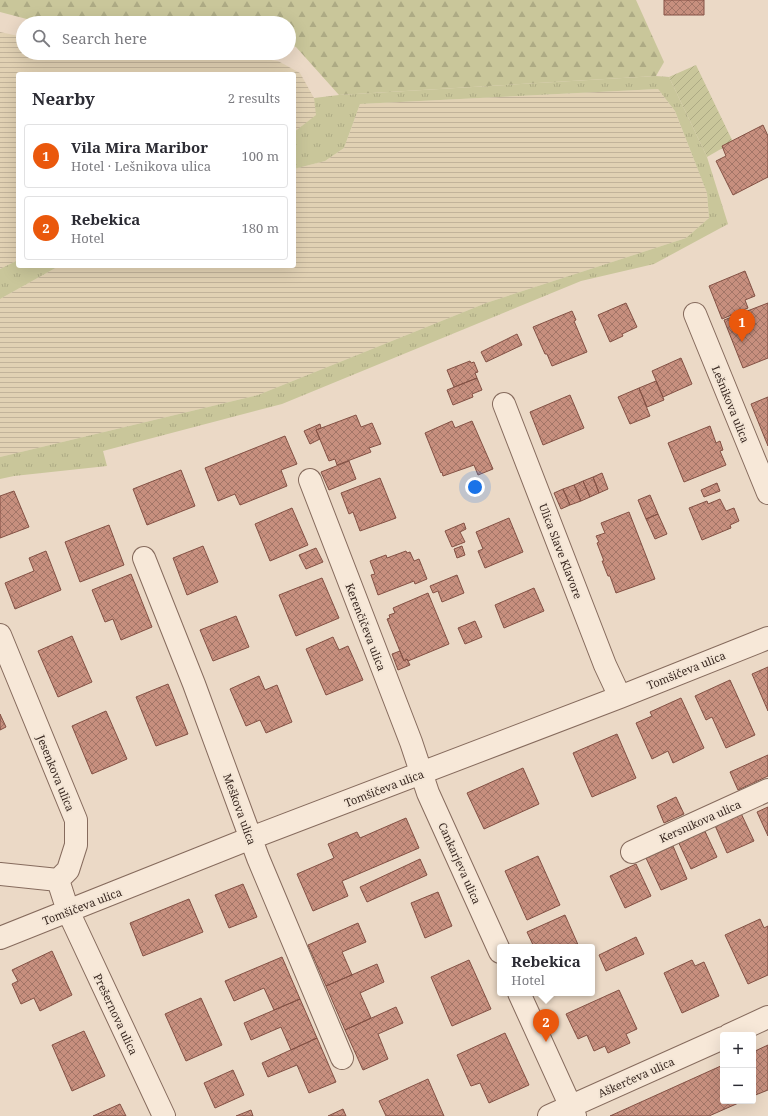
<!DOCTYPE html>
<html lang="en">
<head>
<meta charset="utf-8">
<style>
  :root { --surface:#fff; --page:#f7f7f7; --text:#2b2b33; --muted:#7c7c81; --line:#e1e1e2; --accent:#ea580c }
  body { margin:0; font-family:"Noto Serif",serif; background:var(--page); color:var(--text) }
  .controls { position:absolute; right:12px; bottom:12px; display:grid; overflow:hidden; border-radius:4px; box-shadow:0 4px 16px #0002 }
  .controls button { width:36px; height:36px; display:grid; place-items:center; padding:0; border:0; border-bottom:1px solid var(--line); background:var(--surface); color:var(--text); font:20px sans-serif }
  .you { position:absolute; left:475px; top:487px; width:14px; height:14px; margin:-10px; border:3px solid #fff; border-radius:50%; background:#1a73e8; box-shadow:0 0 0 6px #1a73e833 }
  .badge { display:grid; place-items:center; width:26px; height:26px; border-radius:50%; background:var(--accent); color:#fff; font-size:13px; font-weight:700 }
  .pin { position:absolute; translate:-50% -33px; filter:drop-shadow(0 1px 2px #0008) }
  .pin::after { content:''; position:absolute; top:21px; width:14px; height:12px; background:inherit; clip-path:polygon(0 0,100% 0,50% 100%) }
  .popup { position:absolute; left:497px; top:944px; width:98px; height:52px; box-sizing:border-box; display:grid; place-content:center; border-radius:4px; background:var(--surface); filter:drop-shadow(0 1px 3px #0005); font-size:13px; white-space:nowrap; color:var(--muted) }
  .popup b { font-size:15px; color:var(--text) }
  .popup::after { content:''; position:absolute; left:50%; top:100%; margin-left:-8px; border:8px solid transparent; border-top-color:var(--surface) }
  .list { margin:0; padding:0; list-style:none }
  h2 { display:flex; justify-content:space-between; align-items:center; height:52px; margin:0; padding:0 16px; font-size:17px }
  h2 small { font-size:13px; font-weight:400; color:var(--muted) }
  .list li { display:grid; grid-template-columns:26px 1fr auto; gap:12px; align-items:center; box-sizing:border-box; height:64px; margin:0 8px 8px; padding:0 8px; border:1px solid var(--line); border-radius:4px }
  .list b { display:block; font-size:15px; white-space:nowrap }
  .list p { margin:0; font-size:13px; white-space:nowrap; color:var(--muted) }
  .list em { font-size:13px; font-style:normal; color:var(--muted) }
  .icon { flex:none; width:22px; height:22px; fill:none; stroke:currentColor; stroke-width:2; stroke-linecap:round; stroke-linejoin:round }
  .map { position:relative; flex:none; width:768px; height:1116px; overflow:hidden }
  .search { position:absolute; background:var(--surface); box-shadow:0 4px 16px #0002; left:16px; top:16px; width:280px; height:44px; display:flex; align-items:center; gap:10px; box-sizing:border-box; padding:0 14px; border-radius:22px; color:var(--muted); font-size:15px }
  .panel { position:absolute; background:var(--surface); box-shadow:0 4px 16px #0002; left:16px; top:72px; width:280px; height:196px; border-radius:4px }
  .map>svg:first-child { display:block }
  .farmland { fill:url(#farmland-rules) }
  .grass { fill:url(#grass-tufts) }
  .forest { fill:url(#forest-firs) }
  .garden { fill:url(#garden-furrows) }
  .building { fill:url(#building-cross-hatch); stroke:#835144 }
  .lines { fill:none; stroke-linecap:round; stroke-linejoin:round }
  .street-casing { stroke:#866b5d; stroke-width:24 }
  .street { stroke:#f7e8d8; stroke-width:22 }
  .labels { text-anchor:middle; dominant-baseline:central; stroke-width:4; stroke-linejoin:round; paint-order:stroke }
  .street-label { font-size:11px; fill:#37261f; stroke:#f3e5d5 }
</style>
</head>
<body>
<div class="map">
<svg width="768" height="1116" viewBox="0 0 768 1116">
  <defs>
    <pattern id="farmland-rules" width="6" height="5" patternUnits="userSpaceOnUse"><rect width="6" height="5" fill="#e1d1b3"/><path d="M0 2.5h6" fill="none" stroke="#c2b39a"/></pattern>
    <pattern id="grass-tufts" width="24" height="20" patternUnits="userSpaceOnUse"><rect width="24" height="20" fill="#c9c69a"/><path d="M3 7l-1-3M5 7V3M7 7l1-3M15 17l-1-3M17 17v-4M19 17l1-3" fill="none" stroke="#adaa84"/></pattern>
    <pattern id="forest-firs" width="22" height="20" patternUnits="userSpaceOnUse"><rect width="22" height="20" fill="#c9c69a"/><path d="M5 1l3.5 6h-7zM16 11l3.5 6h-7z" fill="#adaa84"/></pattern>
    <pattern id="garden-furrows" width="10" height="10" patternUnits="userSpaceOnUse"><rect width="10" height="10" fill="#c9c69a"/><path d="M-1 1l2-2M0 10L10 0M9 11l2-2" fill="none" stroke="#adaa84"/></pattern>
    <pattern id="building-cross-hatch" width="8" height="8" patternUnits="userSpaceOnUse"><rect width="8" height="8" fill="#c78f7e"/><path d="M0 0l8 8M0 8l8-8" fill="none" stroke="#a27567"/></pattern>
  </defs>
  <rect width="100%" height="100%" fill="#ebd9c6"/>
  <!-- farmland -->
  <path class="farmland" d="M0,32L23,37V53H148L178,60L245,56L278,61L300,73L314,98L317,115L294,132V74H18V260L0,269Z
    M658,89L675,111L707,193L709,218L686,238L486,303L258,395L0,457V299L59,266H294V169L325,161L344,148L360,104Z"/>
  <!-- grass -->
  <path class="grass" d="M656,76L669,77L707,157L728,224L654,264L581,281L282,404L103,451L107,466L14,476L0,479V457L258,395L486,303L686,238L709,218L707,193L675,111L658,89L360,104L344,148L325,161L294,169V132L316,115L314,98L339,95Z
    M18,260V266H59L0,299V269Z"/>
  <!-- forest -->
  <path class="forest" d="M0,0H636L664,62L656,76L339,95L296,47L289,45V23H42L0,12Z"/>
  <!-- garden -->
  <path class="garden" d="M696,65L733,142L707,157L669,77Z"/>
  <!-- building -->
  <path class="building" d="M664,0H704V15H664Z
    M763,125L768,136V177L733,195L716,161L726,156L722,146Z
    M745,271L755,296L745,300L748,308L722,319L709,286Z
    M626,303L637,327L622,334L623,336L610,342L598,315Z
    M768,303V358L743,368L724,320Z
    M572,311L576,320L574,321L587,352L552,366L547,354H545L533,327Z
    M517,334L522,345L486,362L481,352Z
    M681,358L692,384L663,397L652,371Z
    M470,361L471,363L474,362L478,372L475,373L477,378L454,387L447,370Z
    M477,378L482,390L472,394L473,397L453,405L447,390Z
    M656,381L664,400L647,407L639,388Z
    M639,388L650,416L630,424L618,397Z
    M570,395L584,428L543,445L530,412Z
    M768,397V446L751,404Z
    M356,415L361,427L372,423L381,444L369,448L371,452L337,465L335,459L329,461L316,430Z
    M452,421L455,428L472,421L493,469L478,475L474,465L443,476L442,472L441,473L425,433Z
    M320,424L321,428L316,430L320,439L310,444L304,431Z
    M710,426L716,443L720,441L723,450L720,451L726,465L684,482L668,443Z
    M285,436L297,464L281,470L287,486L240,505L235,494L218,501L205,468Z
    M349,461L356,479L329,490L321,472Z
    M181,470L195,506L147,525L133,489Z
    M602,473L608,489L599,493L593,477Z
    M593,477L599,493L590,497L583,481Z
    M380,478L396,518L360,531L353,512L349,514L341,493Z
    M583,481L590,497L581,501L574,485Z
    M717,483L720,491L704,497L701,490Z
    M574,485L581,501L570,505L563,489Z
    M563,489L570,505L561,509L554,493Z
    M14,491L29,527L0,538V496Z
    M650,495L658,514L646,519L638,500Z
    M720,499L726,511L734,508L739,521L730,525L731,528L702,540L689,508L707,501L708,504Z
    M292,508L308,545L270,561L255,524Z
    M629,512L655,579L616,593L610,576H608L602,561H604L597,543L599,542L596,536L605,533L601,523Z
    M658,514L667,534L655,539L646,519Z
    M509,518L523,552L485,568L478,551L483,549L476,532Z
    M464,523L466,529L460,532L465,542L452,547L445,531Z
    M109,525L124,565L80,582L65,542Z
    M203,546L218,582L187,595L173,558Z
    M462,546L465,555L457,558L454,549Z
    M316,548L323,562L306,569L299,555Z
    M46,551L61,590L15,609L5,583L34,571L29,558Z
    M406,551L407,553L410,552L414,561L419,559L427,579L415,584L414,581L378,595L371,575L375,574L370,561L386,555L387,558Z
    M131,574L152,627L121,640L113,619L105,622L92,590Z
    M457,575L464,593L442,602L438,591L433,593L430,586Z
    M322,578L339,618L296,636L279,595Z
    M534,588L544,611L504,628L495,605Z
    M428,593L449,644L408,661L407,659L404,661L387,619L390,618L389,615L395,613L393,608Z
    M236,616L249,647L213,661L200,630Z
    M475,621L482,637L465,644L458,628Z
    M72,636L92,682L58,697L38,651Z
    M333,637L339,650L348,646L363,680L326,695L306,649Z
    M400,651L404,661L407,659L410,665L398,670L392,654Z
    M768,667V711L752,674Z
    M259,676L265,690L277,685L292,722L266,733L260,720L246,726L230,689Z
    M730,680L755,735L726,748L712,717L706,720L695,696Z
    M168,684L188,734L156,746L136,697Z
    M681,698L704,748L673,763L668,751L652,759L636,723L652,716L650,712Z
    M106,711L127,759L92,774L72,726Z
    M0,714L6,727L0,730Z
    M617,734L636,778L592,797L573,753Z
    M768,755V776L738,790L730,772Z
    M523,768L539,804L484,829L467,793Z
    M676,797L684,814L664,823L657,806Z
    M768,807V836L757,812Z
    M739,809L754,841L727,853L713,821Z
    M406,818L419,848L342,881L348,896L313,911L297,874L334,858L328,844L357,832L360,838Z
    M702,825L717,857L691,869L676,837Z
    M673,846L687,879L661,890L646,858Z
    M538,856L560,905L527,920L505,871Z
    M420,859L427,875L367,902L360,887Z
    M636,864L651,896L625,908L610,876Z
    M243,884L257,917L229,928L215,895Z
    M438,892L452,926L425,938L411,903Z
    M189,899L203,932L143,956L130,923Z
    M565,915L579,947H534L527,932Z
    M760,919L764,928L768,926V975L748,984L725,935Z
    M358,923L366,942L342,952L352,975L326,986L308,945Z
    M636,937L644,954L606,971L599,955Z
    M52,951L72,995L40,1011L34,998L21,1004L12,984L18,981L12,970Z
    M282,957L300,999L274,1010L264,988L234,1001L225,981Z
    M469,960L491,1009L452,1026L431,977Z
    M692,960L695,966L704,962L719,996L682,1013L664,973Z
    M377,964L384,982L360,993L371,1018L345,1030L326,986Z
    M619,990L637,1029L626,1034L630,1043L608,1053L605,1046L594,1051L587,1035L578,1039L566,1014Z
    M201,998L222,1045L186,1061L165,1014Z
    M300,999L317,1038L291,1050L281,1027L251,1040L244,1023Z
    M396,1007L403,1023L378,1034L388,1059L363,1070L345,1030Z
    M84,1031L105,1076L72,1091L52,1045Z
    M505,1033L529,1085L489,1103L480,1083L471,1086L457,1055Z
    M317,1038L336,1082L309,1093L297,1065L268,1077L262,1063Z
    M768,1045V1090L753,1096V1052Z
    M723,1065V1101H743L709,1116H610Z
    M233,1070L244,1095L215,1108L204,1083Z
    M428,1079L444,1116H386L379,1101Z
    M120,1104L126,1116H93Z
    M343,1109L346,1116H328Z
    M251,1110L253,1116H236Z"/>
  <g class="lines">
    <!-- street casing -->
    <g class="street-casing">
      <path id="street" d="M695,314L768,493
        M504,404L605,665L620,697
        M310,480L411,742L428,793L500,952
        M144,558L194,684L258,858L342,1058
        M0,635L76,820V845L68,870L58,880L68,911L164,1116
        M632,852L768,790
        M0,874L58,880
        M0,938L251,838L620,697L768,638
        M519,993L575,1116
        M729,1035L768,1017
        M549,1116L723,1038"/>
    </g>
    <!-- street -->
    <use href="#street" class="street"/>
  </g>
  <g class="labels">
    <!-- street labels -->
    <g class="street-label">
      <text transform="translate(731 404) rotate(68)">Lešnikova ulica</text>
      <text transform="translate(561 551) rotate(69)">Ulica Slave Klavore</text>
      <text transform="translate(366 627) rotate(69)">Kerenčičeva ulica</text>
      <text transform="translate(686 670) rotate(-22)">Tomšičeva ulica</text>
      <text transform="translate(56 773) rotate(68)">Jesenkova ulica</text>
      <text transform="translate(384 788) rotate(-21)">Tomšičeva ulica</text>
      <text transform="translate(240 809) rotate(70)">Meškova ulica</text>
      <text transform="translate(700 821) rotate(-24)">Kersnikova ulica</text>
      <text transform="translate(460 863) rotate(66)">Cankarjeva ulica</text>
      <text transform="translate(82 906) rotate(-21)">Tomšičeva ulica</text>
      <text transform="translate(116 1014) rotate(65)">Prešernova ulica</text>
      <text transform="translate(636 1077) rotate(-24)">Aškerčeva ulica</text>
    </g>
  </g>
</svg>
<div class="controls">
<button>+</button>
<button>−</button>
</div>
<div class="you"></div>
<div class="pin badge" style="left:742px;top:342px">1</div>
<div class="pin badge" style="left:546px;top:1042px">2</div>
<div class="popup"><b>Rebekica</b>Hotel</div>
<div class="search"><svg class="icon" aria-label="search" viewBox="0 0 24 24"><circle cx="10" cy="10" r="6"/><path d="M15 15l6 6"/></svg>Search here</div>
<section class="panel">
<h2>Nearby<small>2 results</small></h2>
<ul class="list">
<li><span class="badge">1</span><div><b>Vila Mira Maribor</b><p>Hotel · Lešnikova ulica</p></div><em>100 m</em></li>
<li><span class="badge">2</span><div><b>Rebekica</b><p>Hotel</p></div><em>180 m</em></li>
</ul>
</section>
</div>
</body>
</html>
